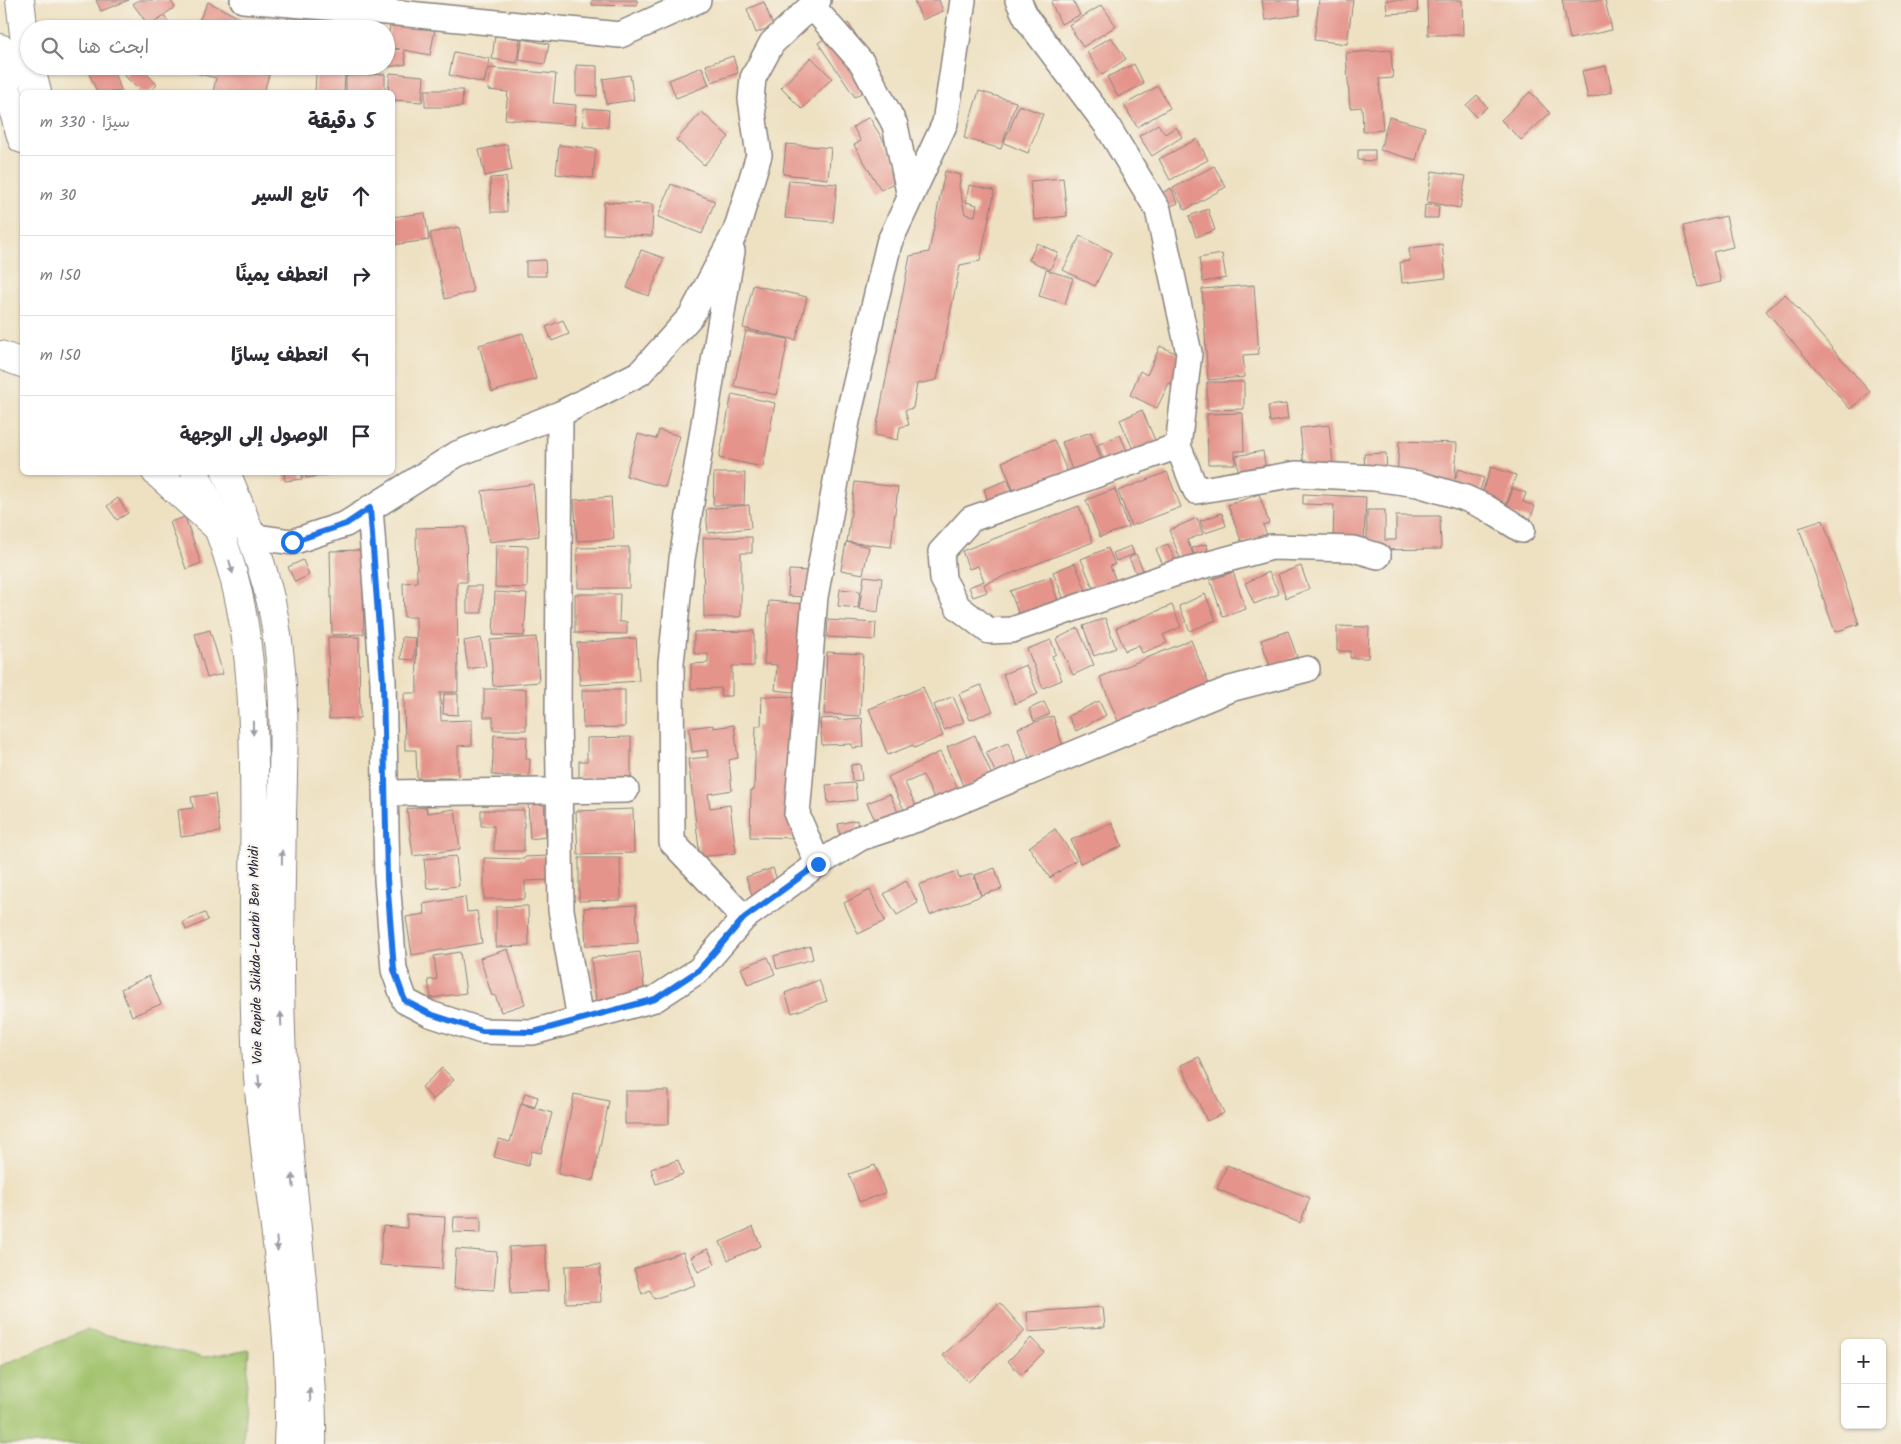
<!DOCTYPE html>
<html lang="ar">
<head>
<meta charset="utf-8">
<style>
  :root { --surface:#fff; --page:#f7f7f7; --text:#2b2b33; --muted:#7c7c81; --line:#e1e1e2 }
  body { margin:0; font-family:Kalam,"Playpen Sans Arabic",sans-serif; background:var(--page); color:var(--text); direction:rtl }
  .controls { position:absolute; right:15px; bottom:15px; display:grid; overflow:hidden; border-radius:8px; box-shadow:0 1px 4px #0004 }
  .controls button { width:45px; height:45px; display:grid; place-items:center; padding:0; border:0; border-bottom:1px solid var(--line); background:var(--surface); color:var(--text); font:25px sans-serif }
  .stop { position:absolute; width:15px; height:15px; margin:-11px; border:4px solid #1a73e8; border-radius:50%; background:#fff }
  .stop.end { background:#1a73e8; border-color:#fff; box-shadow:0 1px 5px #0008 }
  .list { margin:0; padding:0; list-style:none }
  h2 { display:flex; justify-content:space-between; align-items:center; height:65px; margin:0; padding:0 20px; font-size:21px }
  h2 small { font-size:16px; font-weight:400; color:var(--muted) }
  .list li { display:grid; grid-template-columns:32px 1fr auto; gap:15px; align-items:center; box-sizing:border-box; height:80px; padding:0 20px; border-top:1px solid var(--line) }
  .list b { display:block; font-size:19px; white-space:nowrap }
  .list em { font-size:16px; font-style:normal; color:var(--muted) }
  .icon { flex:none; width:28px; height:28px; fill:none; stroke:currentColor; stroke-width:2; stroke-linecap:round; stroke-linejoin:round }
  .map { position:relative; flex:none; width:1901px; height:1444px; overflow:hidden; direction:ltr }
  .search { position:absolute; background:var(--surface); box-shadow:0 1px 4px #0004; left:20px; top:20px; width:375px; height:55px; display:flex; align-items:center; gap:12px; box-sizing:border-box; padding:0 18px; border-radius:28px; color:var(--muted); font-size:19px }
  .panel { position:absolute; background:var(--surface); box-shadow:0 1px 4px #0004; left:20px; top:90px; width:375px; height:385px; border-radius:8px; direction:rtl }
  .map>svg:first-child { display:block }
  .green { fill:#a0c26b; stroke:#617253 }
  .building { fill:#e5948b }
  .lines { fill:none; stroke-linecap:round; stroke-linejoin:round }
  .street-casing { stroke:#88827e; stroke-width:28 }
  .secondary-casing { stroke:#88827e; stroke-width:30 }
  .highway-casing { stroke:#88827e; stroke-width:30 }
  .street { stroke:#fff; stroke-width:25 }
  .secondary { stroke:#fff; stroke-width:28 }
  .highway { stroke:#fff; stroke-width:28 }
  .oneway { fill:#9c9ca7 }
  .route { stroke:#1a73e8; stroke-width:6 }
  .labels { text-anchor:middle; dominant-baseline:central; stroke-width:4; stroke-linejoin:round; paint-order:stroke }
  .street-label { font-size:14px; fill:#22223b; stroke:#f7f3e8 }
</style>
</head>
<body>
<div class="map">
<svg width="1901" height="1444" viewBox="0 0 1901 1444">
  <rect width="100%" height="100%" fill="#f7f3e8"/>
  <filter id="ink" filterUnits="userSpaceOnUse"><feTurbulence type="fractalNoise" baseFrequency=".02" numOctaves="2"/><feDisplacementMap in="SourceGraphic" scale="10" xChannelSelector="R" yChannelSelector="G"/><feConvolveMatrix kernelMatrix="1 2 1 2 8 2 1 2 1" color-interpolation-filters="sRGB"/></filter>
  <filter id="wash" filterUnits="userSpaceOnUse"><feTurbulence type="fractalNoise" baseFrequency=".0096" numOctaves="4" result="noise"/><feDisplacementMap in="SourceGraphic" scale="20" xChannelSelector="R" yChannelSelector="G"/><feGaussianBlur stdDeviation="1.12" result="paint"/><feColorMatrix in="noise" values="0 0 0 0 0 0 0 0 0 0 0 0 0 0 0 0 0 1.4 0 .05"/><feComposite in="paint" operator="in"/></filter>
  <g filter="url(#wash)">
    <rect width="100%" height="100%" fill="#eee1c2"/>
    <!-- green -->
    <path class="green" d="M86,1330L204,1357L249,1349L243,1444H0V1366Z"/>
    <g id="blocks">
      <!-- building -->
      <path class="building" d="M96,0H129L101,11Z
        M139,0H170L175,7L153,23L165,16L171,26L167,29H151L133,4Z
        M592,0H637V6L592,5Z
        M914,0H939L943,11L922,20Z
        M1054,0H1073L1080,15L1061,24L1051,2Z
        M1262,0H1298L1300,15L1265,20Z
        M1319,0H1353L1347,44L1314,40Z
        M1386,0H1417L1418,12L1387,14Z
        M1427,0H1462L1463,35H1428Z
        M1562,0H1605L1612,30L1570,39Z
        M208,2L242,19L238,29L222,22L219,29H195Z
        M764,2L773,26L756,33L747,9Z
        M1102,5L1116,26L1083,47L1069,25Z
        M290,10L328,19L327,22L374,15L376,29H328L327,24L326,29H285Z
        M391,22L435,30L430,55L404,50L406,64L388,67L386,51L400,49L386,46Z
        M848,23L885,77L855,97L818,43Z
        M495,35L520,39L517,63L492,59Z
        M1111,37L1126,59L1102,75L1087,52Z
        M522,39L549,44L545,64L519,60Z
        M1391,50L1393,78L1379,79L1383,130L1363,132L1362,107L1350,108L1346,53Z
        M454,52L490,59L484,83L449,75Z
        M733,56L738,73L712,82L706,65Z
        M811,57L832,78L802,109L781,88Z
        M1134,64L1144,84L1118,97L1107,77Z
        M576,65L597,66V96L576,95Z
        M99,66H111L122,92H97L88,71Z
        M135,66H140L157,85L149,92H141L125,76Z
        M188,66H233L269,75L264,92H213L216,78L187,71Z
        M250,66H268L264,73Z
        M306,66H335V71Z
        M341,66H377V67L342,73Z
        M1606,66L1612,92L1588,98L1582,71Z
        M702,67L709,85L676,98L669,80Z
        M490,68L556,74L553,103L576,105L574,125L505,119L508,92L488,90Z
        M316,73L345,74L344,92H315Z
        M390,73L424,76L422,102L392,100V92H388Z
        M385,74V92H346V76Z
        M630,75L634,100L606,104L603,79Z
        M1158,86L1170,108L1137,127L1124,105Z
        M425,90H463L462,107H425Z
        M979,91L1016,102L1001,149L964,138Z
        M1530,92L1550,113L1521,140L1501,120Z
        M1477,95L1487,107L1476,117L1466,105Z
        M1019,105L1043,114L1028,153L1004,143Z
        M584,108L609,110L608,127L583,126Z
        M702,112L729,137L704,165L676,140Z
        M869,117L905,176L881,190L854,145L861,141L853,127Z
        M1389,117L1425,127L1416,160L1380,150Z
        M1158,124L1165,134L1176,127L1182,137L1152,156L1139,136Z
        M1197,139L1208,160L1170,180L1159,159Z
        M507,144L512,170L485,176L479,150Z
        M786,144L831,148L828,179L783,174Z
        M559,145L596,149L593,178L556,174Z
        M1358,150H1375V161L1358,160Z
        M1214,166L1226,187L1185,210L1173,188Z
        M945,171L961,175L959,186L965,214L975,216L977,205L966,202L969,185L993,190L994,194L980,261L960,265L937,380L917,384L913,408L905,410L909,425L900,427L898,440L875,435L910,256L929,252Z
        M1432,171L1466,176L1460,208L1427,202Z
        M506,177L507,212H491L490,178Z
        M1063,178L1067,216L1034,220L1030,181Z
        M789,180L837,184L833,222L785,218Z
        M671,184L715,201L702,234L658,217Z
        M1171,188L1178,203L1169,207L1162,193Z
        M604,202L653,204L652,236L603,234Z
        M1425,205L1439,206L1438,218H1424Z
        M1208,209L1215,230L1196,237L1189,216Z
        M425,213L429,240L392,245V217Z
        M1726,216L1733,247L1713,252L1721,282L1698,287L1683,226Z
        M459,227L473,292L445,299L430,233Z
        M1080,236L1112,252L1095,286L1063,270Z
        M1037,243L1058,253L1050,270L1029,260Z
        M1442,244L1446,278L1402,283L1400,262L1410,261L1409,248Z
        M641,250L664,258L649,296L627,288Z
        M1222,254L1226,278L1203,282L1199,258Z
        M545,260L546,276H526V261Z
        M1046,270L1073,278L1065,304L1039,296Z
        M753,285L807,297L796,340L743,328Z
        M1254,285L1259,354L1243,355L1245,377L1208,380L1202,289Z
        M1785,294L1870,392L1850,409L1766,311Z
        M563,320L569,334L552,341L546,327Z
        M746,331L788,339L777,395L734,386Z
        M523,333L536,379L492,392L479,345Z
        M1160,346L1191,360L1179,387L1169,383L1157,408L1130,395L1140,371L1147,375Z
        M1207,382H1244V409L1207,410Z
        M732,394L775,403L763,467L719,458Z
        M1286,404L1288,419L1270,422L1268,406Z
        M1142,410L1158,447L1136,456L1120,420Z
        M1243,413L1244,451H1235V464H1208L1207,414Z
        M1329,425L1334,473L1305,476L1300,428Z
        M659,430L680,436L665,487L626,476L638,434L656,439Z
        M1091,432L1106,474L1077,484L1062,442Z
        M1120,435L1132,462L1109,472L1097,445Z
        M1054,440L1074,488L1021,509L1002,462Z
        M1399,441L1457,443L1455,479L1459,469L1484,478L1477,499L1397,479Z
        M1263,451L1266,471L1239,476L1236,456Z
        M1386,453L1387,472L1365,474L1364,454Z
        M1491,467L1516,475L1506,507L1480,500Z
        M284,472H302V479L285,481Z
        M305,472H333V474L306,478Z
        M1167,472L1181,507L1131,526L1118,491Z
        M714,473H745L744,505H713Z
        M1008,480L1018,507L993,516L984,489Z
        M855,482L898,487L891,547L847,542Z
        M533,484L539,536L489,542L482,491Z
        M1513,488L1526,493L1523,502L1535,506L1530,520L1505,512Z
        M1115,489L1128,527L1100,537L1086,500Z
        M1259,494L1269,523L1263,525L1267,535L1242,543L1228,505Z
        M1303,494L1366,497L1364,543L1333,542L1334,505L1303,504Z
        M611,497L614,539L577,541L574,500Z
        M118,498L128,513L117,520L107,506Z
        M749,505L751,528L708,533L706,509Z
        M1079,506L1093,542L984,584L987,592L973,597L969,587L984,581L978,566L969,569L962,551Z
        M1367,510H1385V540H1396V516H1440L1441,549L1367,550Z
        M1222,513L1226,526L1205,533L1200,521Z
        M185,517L201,563L186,569L170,522Z
        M1197,518L1203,534L1187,540L1197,563L1184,568L1169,530Z
        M1823,520L1859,624L1835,632L1799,528Z
        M466,527L467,582H457L458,692H440L441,721L472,720V745L458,746V778H417L416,750H405L404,693H417L416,617H404L403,583L417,582L416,528Z
        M752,537V553H741V617H704L703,538Z
        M846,542L869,547L863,574L841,570Z
        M1168,544L1175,560L1163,565L1156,549Z
        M1206,544L1211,559L1197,563L1192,548Z
        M496,545L528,546L527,588L495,587Z
        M1131,546L1134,554L1116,561L1113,553Z
        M629,547V588H578L577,548Z
        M1108,548L1115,564L1110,566L1120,591L1098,600L1081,559Z
        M362,550L364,634L332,635L330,551Z
        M1136,554L1144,572L1137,575L1129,558Z
        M303,560L309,575L295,582L288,567Z
        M1075,563L1086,591L1064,600L1053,572Z
        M1301,566L1309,589L1286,598L1278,574Z
        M789,570L810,571L809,597L788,596Z
        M1233,572L1246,609L1223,617L1210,580Z
        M1269,572L1279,594L1254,604L1245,583Z
        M864,576L882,578L878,612L859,609Z
        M1050,577L1062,612L1023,626L1010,591Z
        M467,586H482V613H467Z
        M840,589L860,591L858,608L838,606Z
        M495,592L527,594L524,636L493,635Z
        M575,594H620L619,622H627V634L575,633Z
        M1205,594L1216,620L1190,631L1179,606Z
        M769,601L816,605L802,693L775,690L777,665L764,664Z
        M1172,605L1181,627L1163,635L1167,643L1142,653L1139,645L1125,651L1116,628Z
        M1105,618L1116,648L1094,656L1083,626Z
        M828,620L876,623L875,640L827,637Z
        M1337,626L1369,627L1368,658H1350V651H1337Z
        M1078,628L1094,665L1073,675L1056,639Z
        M210,630L223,674L207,678L195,634Z
        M754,631V666H732V696H721V688L691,689V664L708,663V654H694V632Z
        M1288,631L1297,657L1270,666L1261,640Z
        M328,637H359L360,718L329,719Z
        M402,637L416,638L414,660L401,659Z
        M536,637L539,682L493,686L490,640Z
        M481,638L486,666L468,669L464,641Z
        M636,638L639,681L580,685L577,643Z
        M1051,640L1056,654L1052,656L1062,680L1043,688L1027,649Z
        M1191,640L1210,687L1119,724L1100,677Z
        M827,652L863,654L860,716L824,714Z
        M1026,665L1038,694L1015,704L1003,674Z
        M981,685L993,711L970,720L959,694Z
        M923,687L943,736L914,748L913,745L888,755L869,709Z
        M484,689H526V730H493V717H484Z
        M582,690H625V727L583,728Z
        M444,694H458V715L443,714Z
        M762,696L802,697L798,838L750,837L751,790H754L756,726H761Z
        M953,696L964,722L944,730L934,705Z
        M1099,701L1106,715L1076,731L1068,716Z
        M1044,702L1050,714L1034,721L1029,709Z
        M1053,716L1063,746L1029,758L1018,728Z
        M838,718V720L862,718L864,747L852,748V744L822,745L820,719Z
        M713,725V728L734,725L738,758L729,760L732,790L708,794L710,808L730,805L736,853L700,857L688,759L708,757L707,750L692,752L689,728Z
        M494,735L527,737L526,759H530L529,777L492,775Z
        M975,735L992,776L964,788L947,747Z
        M631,737V777L579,778V761H587V738Z
        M1008,743L1017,765L996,774L986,752Z
        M940,752L960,793L937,804L923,775L905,783L918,810L907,816L888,777Z
        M860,764L862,780L852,781L851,765Z
        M855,783L857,800L828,803L826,785Z
        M215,794L220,832L181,837L178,810L193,808L191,797Z
        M890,794L901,819L879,829L867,803Z
        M544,801L546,837L530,839L528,803Z
        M426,807L427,813L455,809L460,849L413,856L407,809Z
        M633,809L634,853L578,855L576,811Z
        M481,810H524V851H494V826H481Z
        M857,820L859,835L840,838L838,824Z
        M1112,823L1122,846L1080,863L1071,840Z
        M1055,829L1076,860L1050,878L1029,847Z
        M456,856L459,886L427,889L424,859Z
        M548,856L549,880L525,881V899H484V858L524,859V857Z
        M579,858H620L621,900L579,901Z
        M773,868L780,889L753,898L746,877Z
        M995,868L1002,889L981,895L975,875Z
        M957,871L959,878L973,874L981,896L930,915L919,885Z
        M906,881L918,903L897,915L884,894Z
        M870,890L885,921L858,934L844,903Z
        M465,897L467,912L477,911L482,943L412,955L406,917L425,914L423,904Z
        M636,905L638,943L586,946L584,908Z
        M528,906L529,946L496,947V907Z
        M205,913L208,920L186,930L183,922Z
        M810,946L813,959L777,969L774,956Z
        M508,949L525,1004L501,1012L495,995L492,996L480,958Z
        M460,952L466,993L431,998L428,980L437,979L434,956Z
        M640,952L645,994L596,1001L591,958Z
        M768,957L775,974L748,985L741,968Z
        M149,976L161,1004L132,1016L121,989Z
        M819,980L827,1001L792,1013L785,993Z
        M1199,1057L1224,1113L1207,1121L1181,1065Z
        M442,1068L454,1080L433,1100L422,1087Z
        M625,1091H669V1124H625Z
        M525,1093L538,1097L535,1107L522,1103Z
        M574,1094L609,1101L593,1181L558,1174Z
        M521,1104L552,1113L541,1153L532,1151L528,1166L494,1157L499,1139L510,1142Z
        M678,1160L683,1174L656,1184L651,1169Z
        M875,1165L885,1193L859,1202L849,1174Z
        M1227,1165L1310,1198L1300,1223L1217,1189Z
        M407,1215L445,1217L442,1269L380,1265L383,1226L407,1228Z
        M454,1217H481V1233L453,1232Z
        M753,1227L761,1246L728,1260L720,1242Z
        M545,1245L548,1291L511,1293L509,1247Z
        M456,1249L497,1252L494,1290L454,1288Z
        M708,1249L715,1264L698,1272L691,1257Z
        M683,1252L695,1285L654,1299L650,1290L642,1294L634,1269Z
        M600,1265L601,1302L566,1303L565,1266Z
        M1000,1303L1025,1331L968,1382L943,1355Z
        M1103,1307L1105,1327L1028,1332L1027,1312Z
        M1031,1338L1044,1352L1021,1375L1008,1361Z"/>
    </g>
  </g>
  <g filter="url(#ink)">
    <use href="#blocks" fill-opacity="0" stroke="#88827e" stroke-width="1"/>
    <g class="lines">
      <!-- street casing -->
      <g class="street-casing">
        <path id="street" d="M243,0L398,13L620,35L698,0
          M1018,0L1027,19L1106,124L1158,210L1189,353L1178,446L971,519L941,552L943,579L958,607L989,631L1012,630L1176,573L1272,547L1353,549L1378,556
          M812,6L862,63L895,125L910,197
          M732,251L682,559L671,663L672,842L744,918
          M560,414L558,711L561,910L580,1019
          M1178,446L1196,491L1296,474L1374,478L1418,484L1465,498L1485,507L1522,530
          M370,508L383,682L387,879L394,970L405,1001L430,1014L482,1031L533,1032L655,999L699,970L744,918L818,864L860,838L917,819L1230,689L1307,669
          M250,531L257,537L292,542L346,524L457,454L560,414L640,373L691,316L736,231L759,155L751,99L753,78L772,43L818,0
          M386,793L626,790
          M818,864L797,815L815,597L847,421L889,243L945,123L963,0"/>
      </g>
      <!-- secondary casing -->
      <g class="secondary-casing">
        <path id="secondary" d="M0,355L22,363
          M156,472L218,528L226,529"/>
      </g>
      <!-- highway casing -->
      <g class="highway-casing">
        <path id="highway" d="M20,0L25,42L29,61
          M0,48L7,90L22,139
          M30,66L37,92
          M195,472C214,514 231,558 240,603C251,656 253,711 254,765C256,864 251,962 257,1061C264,1189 296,1315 288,1444
          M226,472C246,521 266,570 275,622C286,686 284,750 282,814C281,895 278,975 282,1056C287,1143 298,1229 305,1316C309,1358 313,1402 312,1444"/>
      </g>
      <!-- street -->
      <use href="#street" class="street"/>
      <!-- secondary -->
      <use href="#secondary" class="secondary"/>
      <!-- highway -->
      <use href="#highway" class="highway"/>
    </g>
    <!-- one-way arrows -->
    <defs><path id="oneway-solid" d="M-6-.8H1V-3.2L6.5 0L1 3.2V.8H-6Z" transform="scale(1.25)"/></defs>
    <g class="oneway">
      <use href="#oneway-solid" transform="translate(231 567) rotate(75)"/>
      <use href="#oneway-solid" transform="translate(253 728) rotate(89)"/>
      <use href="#oneway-solid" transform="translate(282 857) rotate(-89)"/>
      <use href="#oneway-solid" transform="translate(281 1019) rotate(-92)"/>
      <use href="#oneway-solid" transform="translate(259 1082) rotate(85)"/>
      <use href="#oneway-solid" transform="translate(293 1181) rotate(-96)"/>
      <use href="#oneway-solid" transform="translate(277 1244) rotate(85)"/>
      <use href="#oneway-solid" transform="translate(310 1395) rotate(-93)"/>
    </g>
  </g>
  <g class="lines" filter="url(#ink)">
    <!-- route -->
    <path class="route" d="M292,542L346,524L370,508L383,682L387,879L394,970L405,1001L430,1014L482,1031L534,1032L655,999L699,970L744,918L818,864"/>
  </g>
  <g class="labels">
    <!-- street labels -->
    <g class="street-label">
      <text transform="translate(256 955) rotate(-91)">Voie Rapide Skikda-Laarbi Ben Mhidi</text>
    </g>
  </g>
</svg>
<div class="controls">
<button>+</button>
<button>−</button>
</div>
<div class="stop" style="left:292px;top:542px"></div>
<div class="stop end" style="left:818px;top:864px"></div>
<div class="search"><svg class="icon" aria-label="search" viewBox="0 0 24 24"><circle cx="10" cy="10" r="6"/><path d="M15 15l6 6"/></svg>ابحث هنا</div>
<section class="panel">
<h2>5 دقيقة<small>سيرًا · 330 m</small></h2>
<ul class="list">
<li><svg class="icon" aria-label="ahead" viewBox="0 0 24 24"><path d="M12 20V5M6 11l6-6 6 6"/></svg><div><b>تابع السير</b></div><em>30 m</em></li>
<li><svg class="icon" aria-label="right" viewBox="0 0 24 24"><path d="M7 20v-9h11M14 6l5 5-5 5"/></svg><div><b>انعطف يمينًا</b></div><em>150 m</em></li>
<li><svg class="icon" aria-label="left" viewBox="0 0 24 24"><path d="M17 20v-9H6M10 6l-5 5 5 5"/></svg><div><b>انعطف يسارًا</b></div><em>150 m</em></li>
<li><svg class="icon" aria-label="arrive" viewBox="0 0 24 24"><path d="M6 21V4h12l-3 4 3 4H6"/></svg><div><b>الوصول إلى الوجهة</b></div></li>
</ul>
</section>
</div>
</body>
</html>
